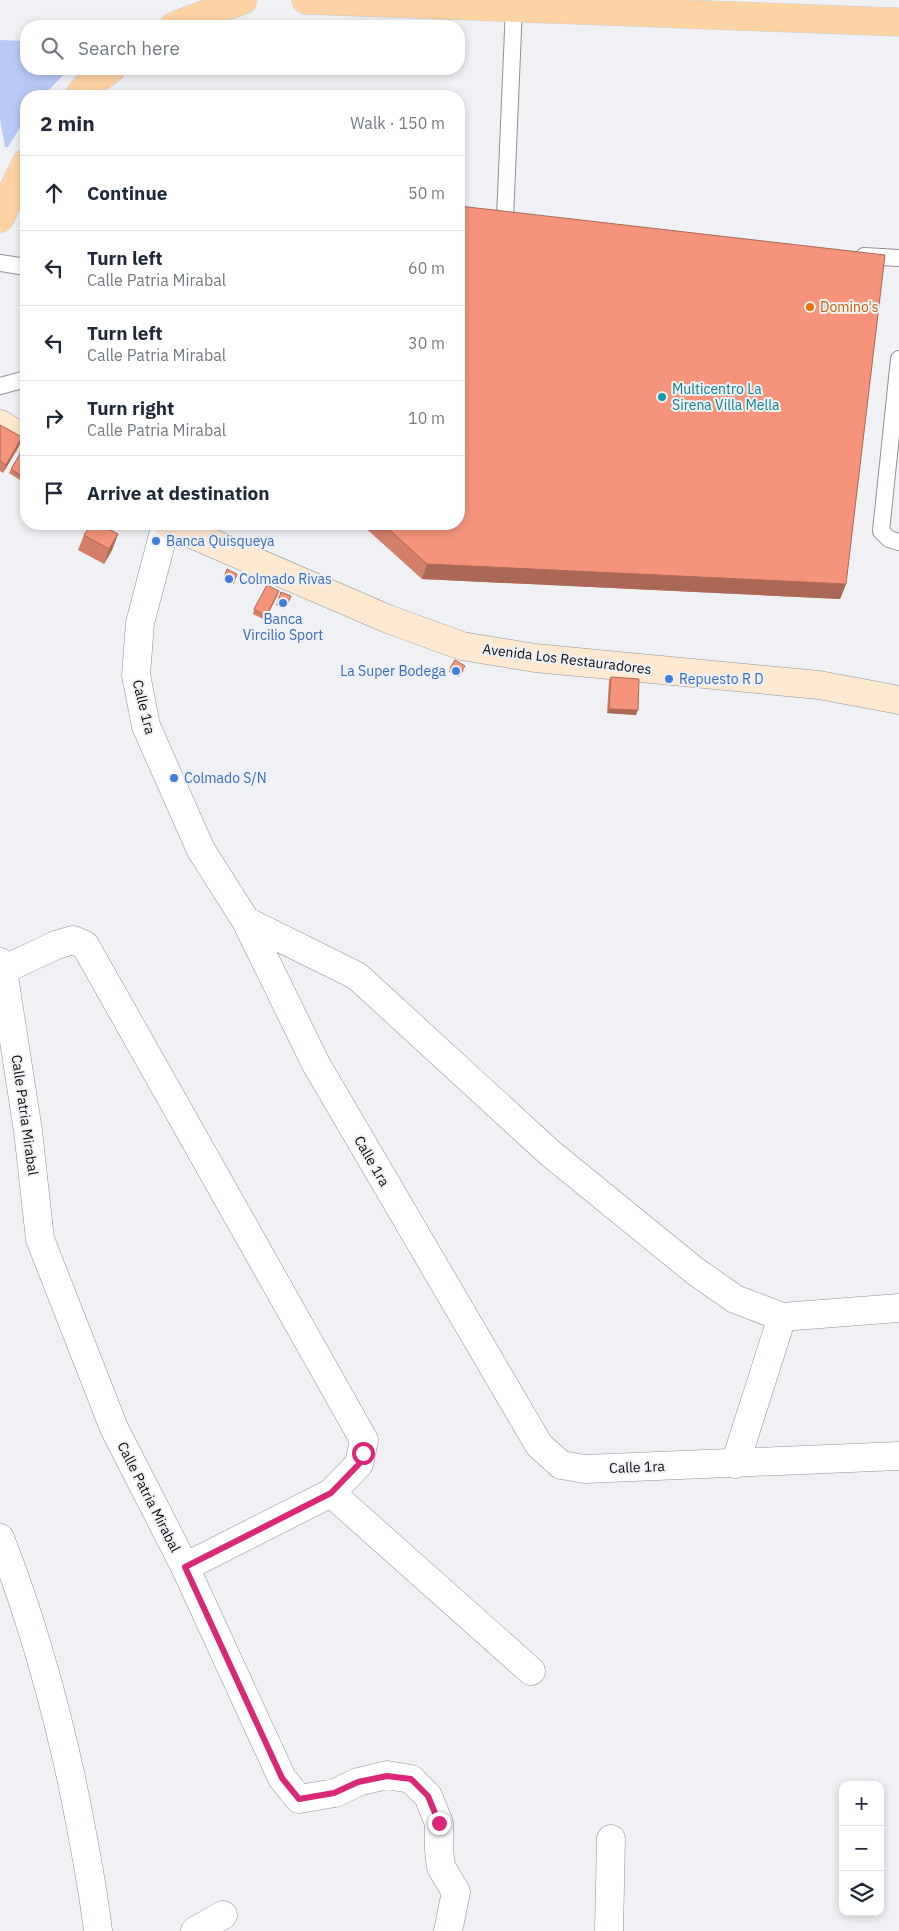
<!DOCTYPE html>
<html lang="en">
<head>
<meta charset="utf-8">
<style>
  :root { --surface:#fff; --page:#f6f6f7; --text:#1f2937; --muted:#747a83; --line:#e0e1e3 }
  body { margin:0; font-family:"IBM Plex Sans",sans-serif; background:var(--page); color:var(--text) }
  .controls { position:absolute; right:15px; bottom:15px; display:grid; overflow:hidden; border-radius:10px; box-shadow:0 2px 8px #0003 }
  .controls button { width:45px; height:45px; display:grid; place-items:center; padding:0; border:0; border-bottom:1px solid var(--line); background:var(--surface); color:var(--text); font:25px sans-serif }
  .stop { position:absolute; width:15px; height:15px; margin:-11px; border:4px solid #db2777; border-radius:50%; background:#fff }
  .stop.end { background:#db2777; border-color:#fff; box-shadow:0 1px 5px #0008 }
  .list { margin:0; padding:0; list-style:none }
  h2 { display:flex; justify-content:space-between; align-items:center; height:65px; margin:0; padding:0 20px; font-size:21px }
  h2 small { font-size:16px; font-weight:400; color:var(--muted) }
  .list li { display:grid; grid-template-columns:32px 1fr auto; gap:15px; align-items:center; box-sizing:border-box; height:75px; padding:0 20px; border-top:1px solid var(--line) }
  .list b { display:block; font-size:19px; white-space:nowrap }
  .list p { margin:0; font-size:16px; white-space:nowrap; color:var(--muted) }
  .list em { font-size:16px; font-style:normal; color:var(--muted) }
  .icon { flex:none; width:28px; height:28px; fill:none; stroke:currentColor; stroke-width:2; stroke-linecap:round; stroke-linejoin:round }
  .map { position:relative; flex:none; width:899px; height:1931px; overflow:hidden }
  .search { position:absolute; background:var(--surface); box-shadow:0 2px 8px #0003; left:20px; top:20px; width:445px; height:55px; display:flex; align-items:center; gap:12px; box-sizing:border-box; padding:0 18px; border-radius:20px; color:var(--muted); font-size:19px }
  .panel { position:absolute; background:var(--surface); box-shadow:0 2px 8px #0003; left:20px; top:90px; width:445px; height:440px; border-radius:20px }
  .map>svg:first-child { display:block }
  .green { fill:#b7caf6 }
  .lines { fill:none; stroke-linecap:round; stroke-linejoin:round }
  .lane-casing { stroke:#919295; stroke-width:18 }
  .street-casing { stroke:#919295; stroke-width:29 }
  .secondary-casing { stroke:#919295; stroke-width:29 }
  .primary-casing { stroke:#cececf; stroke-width:29 }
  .lane { stroke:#fff; stroke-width:16 }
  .street { stroke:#fff; stroke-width:28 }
  .secondary { stroke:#ffe9d1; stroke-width:28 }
  .primary { stroke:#ffd3a3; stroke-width:28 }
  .wall { fill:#d37f6a }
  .shaded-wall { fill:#ac6856 }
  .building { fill:#f5947b; stroke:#ac6856 }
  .route { stroke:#db2777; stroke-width:6 }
  .food-dot { fill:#e8710a; stroke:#eff1f4; stroke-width:2 }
  .culture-dot { fill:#0f9aa8; stroke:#eff1f4; stroke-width:2 }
  .shop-dot { fill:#3f7fe0; stroke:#eff1f4; stroke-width:2 }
  .labels { text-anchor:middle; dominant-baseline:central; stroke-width:4; stroke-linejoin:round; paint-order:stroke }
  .food-label { font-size:14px; fill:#c56008; stroke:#eff1f4; text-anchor:start }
  .culture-label { font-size:14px; fill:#0d838f; stroke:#eff1f4; text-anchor:start }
  .shop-label { font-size:14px; fill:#366cbe; stroke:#eff1f4; text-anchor:start }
  .street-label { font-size:14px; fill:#0b0c0d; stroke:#eff1f4 }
</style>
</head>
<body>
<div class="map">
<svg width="899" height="1931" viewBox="0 0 899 1931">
  <rect width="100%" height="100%" fill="#eff1f4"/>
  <!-- green -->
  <path class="green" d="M0,40L26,41V69H69L43,96H26V118L8,147H5L0,119Z"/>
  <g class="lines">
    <!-- lane casing -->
    <g class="lane-casing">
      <path id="lane" d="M505,218L514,7
        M864,256L899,258
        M0,263L26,267
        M899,359L881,531L889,539L899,542
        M0,386L26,379"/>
    </g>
    <!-- street casing -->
    <g class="street-casing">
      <path id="street" d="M166,524L140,623L136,675L146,726L201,850L246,921L316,1064L539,1445L561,1465L585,1469L899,1456
        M246,921L357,976L550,1153L695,1271L735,1299L782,1317L899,1308
        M0,962L3,970L28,1131L40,1239L114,1428L185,1567L282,1778L299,1799L335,1793L358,1782L387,1775L411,1779L428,1796L439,1823V1850L441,1867L456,1892L448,1931
        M3,970L56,945L73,940L85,945L364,1440L359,1464L331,1493L185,1567
        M735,1464L782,1317
        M331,1493L531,1671
        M0,1538C31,1617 54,1699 72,1782C82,1831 92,1881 98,1931
        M195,1931L223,1915
        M609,1931L611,1839"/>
    </g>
    <!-- secondary casing -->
    <g class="secondary-casing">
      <path id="secondary" d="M0,424L26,440
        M168,524L388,619L462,646L535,658L819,685L899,700"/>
    </g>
    <!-- primary casing -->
    <g class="primary-casing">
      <path id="primary" d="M306,0L899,22
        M174,26L243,0
        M79,96L87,86L111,69
        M0,218L26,163"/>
    </g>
    <!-- lane -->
    <use href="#lane" class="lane"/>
    <!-- street -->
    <use href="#street" class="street"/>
    <!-- secondary -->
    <use href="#secondary" class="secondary"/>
    <!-- primary -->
    <use href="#primary" class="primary"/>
  </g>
  <!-- wall -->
  <path class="wall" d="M0,425L22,437L19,446L3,473L0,471Z
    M26,448V484L9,473L11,469Z
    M361,524H459L846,584L840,599L422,579Z
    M118,534L112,550L104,564L78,550L84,535Z
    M227,569L237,574L234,584L223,579Z
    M281,592L291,596L285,609L276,605Z
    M278,595L265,620L253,614L254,609Z
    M450,668L464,670L459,677L449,672Z
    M611,677L636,715L607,713L609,681Z"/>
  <!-- shaded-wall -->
  <path class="shaded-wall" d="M22,437L19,446L3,473L6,465Z
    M118,534L112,550L104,564L109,549Z
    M427,564L846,584L840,599L422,579Z
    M609,709L638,710L636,715L607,713Z"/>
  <!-- building -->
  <path class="building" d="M459,206L885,255L846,584L427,564L383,524H459Z
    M0,425L22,437L6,465L0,461Z
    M24,447L26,448V479L11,469Z
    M91,524H99L118,534L109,549L84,535Z
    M227,569L237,574L235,579L225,575Z
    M267,585L279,591L266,616L254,609Z
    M281,592L291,596L287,605L278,601Z
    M455,660L465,666L460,673L450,668Z
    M611,677L639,679L638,710L609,709Z"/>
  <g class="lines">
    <!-- route -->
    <path class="route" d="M363,1453L359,1464L331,1493L185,1567L282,1778L299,1799L334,1793L358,1782L387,1776L411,1779L428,1796L439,1823"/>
  </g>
  <!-- markers -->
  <circle class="food-dot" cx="810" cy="307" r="5"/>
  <circle class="culture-dot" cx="662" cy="397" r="5"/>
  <g class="shop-dot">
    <circle cx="156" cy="541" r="5"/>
    <circle cx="229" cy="579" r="5"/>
    <circle cx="283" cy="603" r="5"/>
    <circle cx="456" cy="671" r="5"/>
    <circle cx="669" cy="679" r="5"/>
    <circle cx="174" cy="778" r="5"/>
  </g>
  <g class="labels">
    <!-- food labels -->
    <g class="food-label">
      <text x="820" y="307">Domino's</text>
    </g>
    <!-- culture labels -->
    <g class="culture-label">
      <text x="672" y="389">Multicentro La<tspan x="672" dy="16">Sirena Villa Mella</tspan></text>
    </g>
    <!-- shop labels -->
    <g class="shop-label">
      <text x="166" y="541">Banca Quisqueya</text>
      <text x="239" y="579">Colmado Rivas</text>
      <text x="283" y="619" text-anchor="middle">Banca<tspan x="283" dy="16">Vircilio Sport</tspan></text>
      <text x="446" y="671" text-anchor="end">La Super Bodega</text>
      <text x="679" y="679">Repuesto R D</text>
      <text x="184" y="778">Colmado S/N</text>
    </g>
    <!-- street labels -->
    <g class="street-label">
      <text transform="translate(567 659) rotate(7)">Avenida Los Restauradores</text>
      <text transform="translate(144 707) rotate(76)">Calle 1ra</text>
      <text transform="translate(25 1115) rotate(82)">Calle Patria Mirabal</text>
      <text transform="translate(372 1161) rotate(60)">Calle 1ra</text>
      <text transform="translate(637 1467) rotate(-2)">Calle 1ra</text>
      <text transform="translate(149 1497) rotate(63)">Calle Patria Mirabal</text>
    </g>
  </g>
</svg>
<div class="controls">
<button>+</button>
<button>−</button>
<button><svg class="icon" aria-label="layers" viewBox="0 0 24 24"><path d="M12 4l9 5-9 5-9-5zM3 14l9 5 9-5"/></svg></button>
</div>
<div class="stop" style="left:363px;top:1453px"></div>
<div class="stop end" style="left:439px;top:1823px"></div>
<div class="search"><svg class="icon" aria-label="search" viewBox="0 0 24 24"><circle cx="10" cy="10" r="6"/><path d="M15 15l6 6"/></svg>Search here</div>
<section class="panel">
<h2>2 min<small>Walk · 150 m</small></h2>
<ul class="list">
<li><svg class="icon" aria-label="ahead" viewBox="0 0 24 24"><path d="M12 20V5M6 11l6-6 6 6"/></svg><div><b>Continue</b></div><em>50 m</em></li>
<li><svg class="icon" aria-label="left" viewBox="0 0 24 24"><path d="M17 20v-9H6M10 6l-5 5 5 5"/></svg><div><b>Turn left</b><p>Calle Patria Mirabal</p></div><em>60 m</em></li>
<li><svg class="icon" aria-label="left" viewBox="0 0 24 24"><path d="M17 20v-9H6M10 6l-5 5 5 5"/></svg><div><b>Turn left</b><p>Calle Patria Mirabal</p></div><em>30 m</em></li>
<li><svg class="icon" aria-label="right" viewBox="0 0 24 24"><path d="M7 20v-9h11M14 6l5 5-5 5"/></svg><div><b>Turn right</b><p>Calle Patria Mirabal</p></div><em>10 m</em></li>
<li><svg class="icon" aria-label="arrive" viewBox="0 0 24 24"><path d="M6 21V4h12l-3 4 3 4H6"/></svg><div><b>Arrive at destination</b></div></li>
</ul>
</section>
</div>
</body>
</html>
